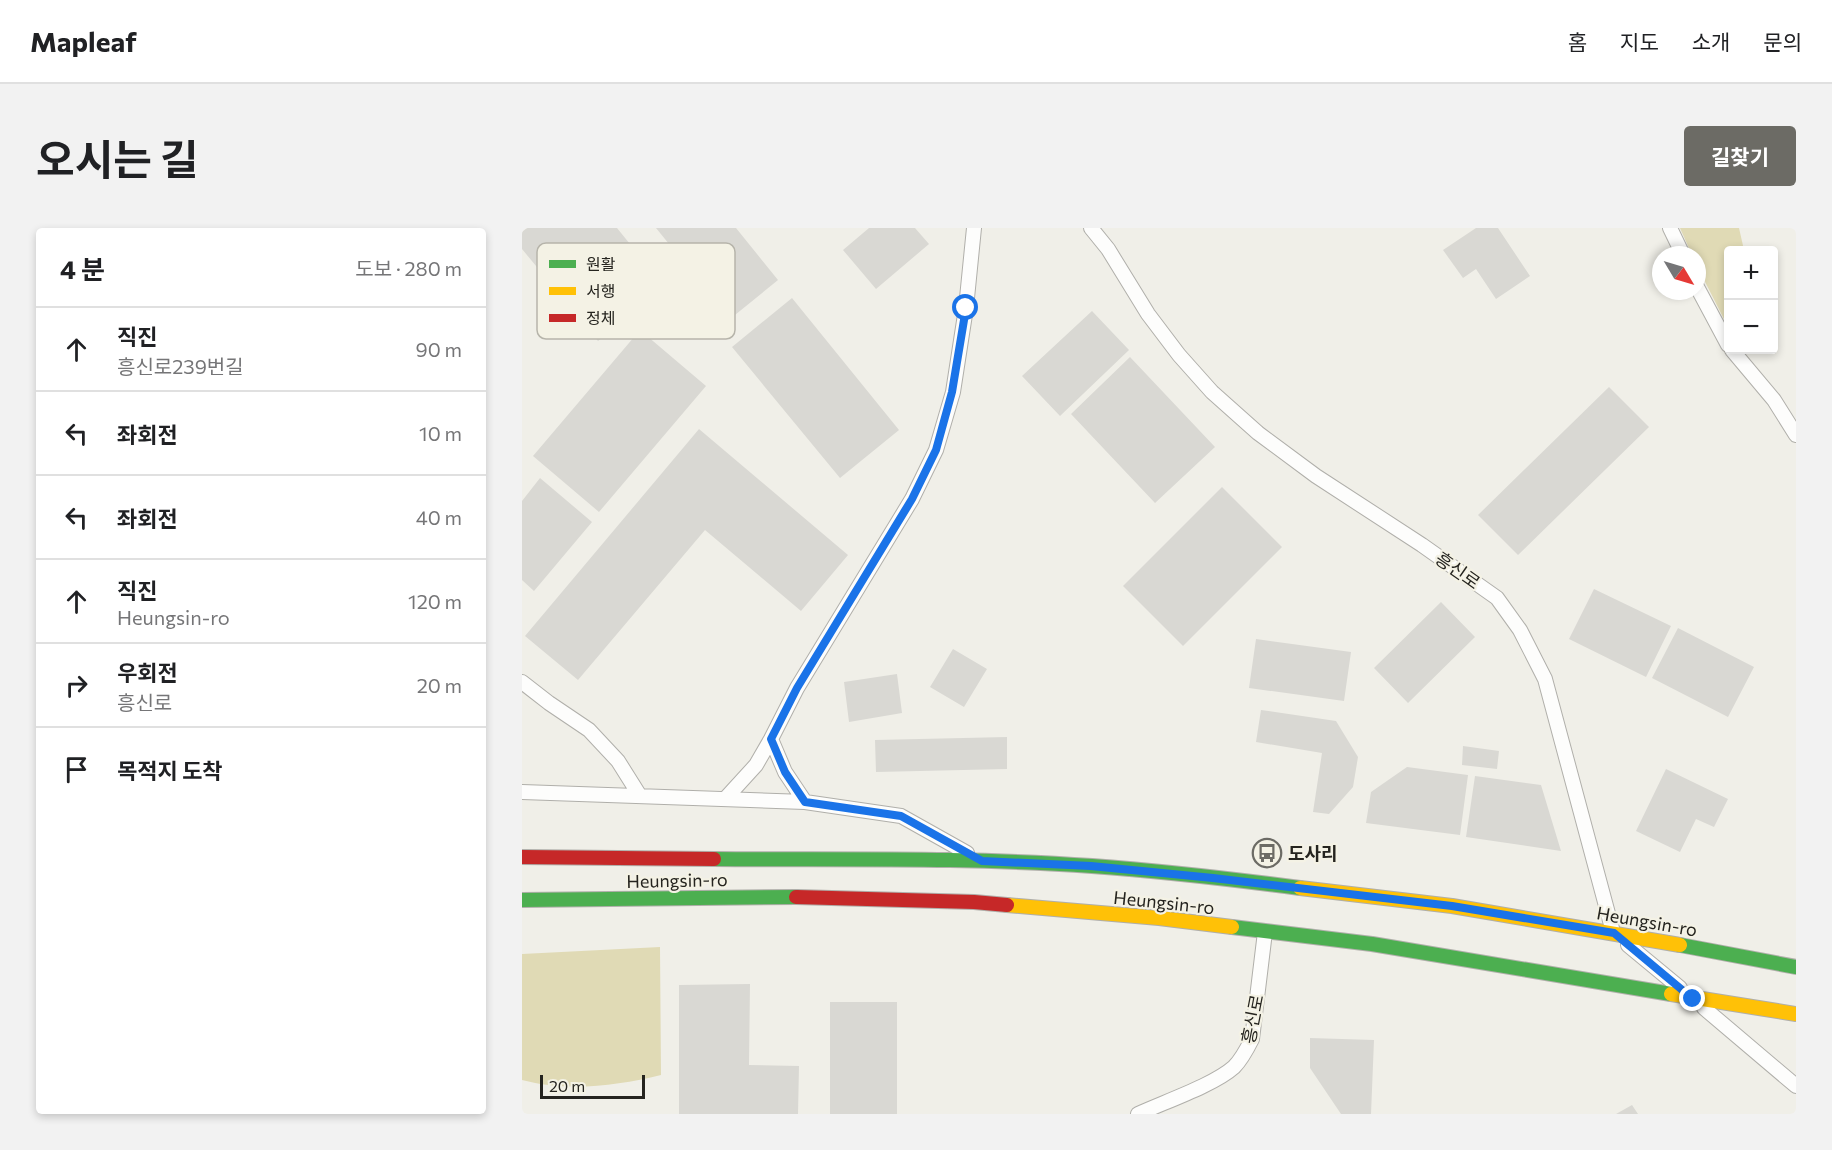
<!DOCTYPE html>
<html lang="ko">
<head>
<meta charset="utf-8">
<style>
  :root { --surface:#fff; --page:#f2f2f2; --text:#202124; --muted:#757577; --line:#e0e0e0; --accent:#6c6b65 }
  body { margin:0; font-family:Commissioner,"Noto Sans KR",sans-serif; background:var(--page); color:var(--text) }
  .controls { position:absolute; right:18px; top:18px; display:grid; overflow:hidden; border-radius:6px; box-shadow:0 3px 9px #0003 }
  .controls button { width:54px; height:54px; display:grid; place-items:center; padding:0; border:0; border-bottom:2px solid var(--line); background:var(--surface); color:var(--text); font:30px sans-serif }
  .compass { position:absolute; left:1130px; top:18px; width:54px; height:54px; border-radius:50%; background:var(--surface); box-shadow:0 3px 9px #0003; rotate:128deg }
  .scale { position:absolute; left:18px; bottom:15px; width:105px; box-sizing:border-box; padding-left:6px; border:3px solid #25241f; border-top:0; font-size:16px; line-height:21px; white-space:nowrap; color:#25241f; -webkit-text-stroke:4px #f4f2e5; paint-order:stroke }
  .stop { position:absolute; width:18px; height:18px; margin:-14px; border:4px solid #1a73e8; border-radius:50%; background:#fff }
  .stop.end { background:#1a73e8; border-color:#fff; box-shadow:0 2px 6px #0008 }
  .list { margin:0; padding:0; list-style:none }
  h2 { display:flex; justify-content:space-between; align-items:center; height:78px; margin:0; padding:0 24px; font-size:26px }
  h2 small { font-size:20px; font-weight:400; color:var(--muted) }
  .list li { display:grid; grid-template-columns:39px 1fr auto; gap:18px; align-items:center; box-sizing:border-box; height:84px; padding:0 24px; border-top:2px solid var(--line) }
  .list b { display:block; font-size:22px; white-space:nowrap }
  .list p { margin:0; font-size:20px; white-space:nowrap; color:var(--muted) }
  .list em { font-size:20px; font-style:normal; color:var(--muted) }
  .icon { flex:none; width:33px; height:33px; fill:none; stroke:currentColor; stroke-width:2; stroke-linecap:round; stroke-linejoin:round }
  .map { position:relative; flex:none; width:1274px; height:886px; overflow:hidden; border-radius:6px }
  header { display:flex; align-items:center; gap:36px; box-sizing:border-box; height:84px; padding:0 30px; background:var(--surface); border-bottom:2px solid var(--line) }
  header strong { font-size:28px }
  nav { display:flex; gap:33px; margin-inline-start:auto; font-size:21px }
  .intro { display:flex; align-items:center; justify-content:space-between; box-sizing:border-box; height:144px; padding:0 36px }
  h1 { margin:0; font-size:42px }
  .button { padding:15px 27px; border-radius:6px; background:var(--accent); color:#fff; font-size:21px; font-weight:700 }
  main { display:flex; gap:36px; padding:0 36px }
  aside { flex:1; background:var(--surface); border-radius:6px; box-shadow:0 3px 9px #0003 }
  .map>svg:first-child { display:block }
  .green { fill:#e0dab5 }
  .building { fill:#d9d8d3 }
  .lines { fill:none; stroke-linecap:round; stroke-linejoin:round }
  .lane-casing { stroke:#b0afaa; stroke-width:16 }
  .fast-casing { stroke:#b0afaa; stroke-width:16 }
  .slow-casing { stroke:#b0afaa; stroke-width:16 }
  .jam-casing { stroke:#b0afaa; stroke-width:16 }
  .lane { stroke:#fdfdfc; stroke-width:14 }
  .fast { stroke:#4caf50; stroke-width:14 }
  .slow { stroke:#ffc107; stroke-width:14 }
  .jam { stroke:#c62828; stroke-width:14 }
  .route { stroke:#1a73e8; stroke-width:8 }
  .labels { text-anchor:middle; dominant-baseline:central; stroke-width:4.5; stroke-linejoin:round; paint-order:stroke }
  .street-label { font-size:18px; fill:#25241f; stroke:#f4f2e5 }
  .poi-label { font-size:18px; font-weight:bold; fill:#25241f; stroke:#f4f2e5; text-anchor:start }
  .key { fill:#f4f2e5; stroke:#b6b4aa; stroke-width:1.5 }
  .key-label { font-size:16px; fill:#25241f }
</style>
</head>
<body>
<header>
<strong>Mapleaf</strong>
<nav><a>홈</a><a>지도</a><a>소개</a><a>문의</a></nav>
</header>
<div class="intro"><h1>오시는 길</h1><a class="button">길찾기</a></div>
<main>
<aside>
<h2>4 분<small>도보 · 280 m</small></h2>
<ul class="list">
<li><svg class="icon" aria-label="ahead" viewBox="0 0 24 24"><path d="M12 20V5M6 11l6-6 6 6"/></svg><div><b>직진</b><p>흥신로239번길</p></div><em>90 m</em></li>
<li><svg class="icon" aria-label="left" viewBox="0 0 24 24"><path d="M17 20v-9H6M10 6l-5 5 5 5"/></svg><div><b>좌회전</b></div><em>10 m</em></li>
<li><svg class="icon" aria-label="left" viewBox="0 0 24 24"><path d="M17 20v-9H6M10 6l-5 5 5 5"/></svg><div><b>좌회전</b></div><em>40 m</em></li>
<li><svg class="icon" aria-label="ahead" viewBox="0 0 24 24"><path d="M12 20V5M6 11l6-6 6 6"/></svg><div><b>직진</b><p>Heungsin-ro</p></div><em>120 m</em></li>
<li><svg class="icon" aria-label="right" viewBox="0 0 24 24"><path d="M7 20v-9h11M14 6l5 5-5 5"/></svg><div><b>우회전</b><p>흥신로</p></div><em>20 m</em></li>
<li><svg class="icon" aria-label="arrive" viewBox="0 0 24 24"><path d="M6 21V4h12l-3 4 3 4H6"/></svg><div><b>목적지 도착</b></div></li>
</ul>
</aside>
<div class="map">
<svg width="1274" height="886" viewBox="0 0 1274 886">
  <rect width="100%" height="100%" fill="#f0efe8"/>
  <!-- green -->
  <path class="green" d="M1158,0H1217L1222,22H1206V99L1175,38V27H1170Z
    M138,719L139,847C94,858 45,864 0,852V726Z"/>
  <!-- building -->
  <path class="building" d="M5,0H95L142,58L76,113L0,21V4Z
    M134,0H214L256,52L208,91Z
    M347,0H393L407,16L354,61L321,22Z
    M954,0H976L1008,48L974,71L954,41L941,50L921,22Z
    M270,70L377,202L318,250L210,119Z
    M570,83L607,122L538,188L500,148Z
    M118,102L184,158L77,284L11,228Z
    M608,129L693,219L633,275L549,186Z
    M1087,159L1127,199L996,327L956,287Z
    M177,201L326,327L279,383L183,302L56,452L3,408Z
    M18,250L70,294L12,363L0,352V273Z
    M700,259L760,319L661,418L601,358Z
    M1072,361L1149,398L1124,449L1047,411Z
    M919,374L953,409L886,475L852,440Z
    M1156,400L1232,439L1206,489L1130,450Z
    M734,411L829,424L822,473L727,460Z
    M431,421L465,441L442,479L408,459Z
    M375,446L380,485L327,494L322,454Z
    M739,482L814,493L836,529L831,559L807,586L791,584L800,525L734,514Z
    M485,509V541L354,544L353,512Z
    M941,518L977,523L975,541L940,537Z
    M885,539L946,547L938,607L844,595L849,564Z
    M1144,541L1206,571L1192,599L1174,591L1158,624L1114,603Z
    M953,548L1019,557L1039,623L944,609Z
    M228,756L227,837L277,838L276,886H157V757Z
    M308,774H375V886H308Z
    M788,810L852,812L849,886H819L788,840Z
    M1110,877L1116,886H1094Z"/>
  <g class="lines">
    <!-- lane casing -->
    <g class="lane-casing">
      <path id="lane" d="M569,0L586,21L626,86L657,127L690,164L736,205L794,248L900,317L975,370L998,402L1023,451L1091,704
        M1148,0L1161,27
        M1175,59L1206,117
        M1210,122L1252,172L1274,207
        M0,454L27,475L67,502L96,533L118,568
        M249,511L263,544L283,574
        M0,564L283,574L379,588L445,625
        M203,571L234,537L249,511L275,460L390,271L414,222L431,164L444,80L452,0
        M1106,717L1158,760
        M1182,780L1274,858
        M616,886C642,874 692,857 712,839C720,831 725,821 730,811L743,704"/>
    </g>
    <!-- fast casing -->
    <g class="fast-casing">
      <path id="fast" d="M192,631C318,632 444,629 570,638C639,643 709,651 778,660
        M0,672L274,669
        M710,699L850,716L1149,766
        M1158,717L1274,739"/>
    </g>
    <!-- slow casing -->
    <g class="slow-casing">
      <path id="slow" d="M778,660L930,678L1158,717
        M485,677L637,690L710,699
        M1149,766L1274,786"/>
    </g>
    <!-- jam casing -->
    <g class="jam-casing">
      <path id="jam" d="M0,629L192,631
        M274,669L452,674L485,677"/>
    </g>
    <!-- lane -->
    <use href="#lane" class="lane"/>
    <!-- fast -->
    <use href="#fast" class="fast"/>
    <!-- slow -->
    <use href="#slow" class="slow"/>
    <!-- jam -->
    <use href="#jam" class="jam"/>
  </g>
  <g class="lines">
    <!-- route -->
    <path class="route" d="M444,80L430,164L414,222L390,271L275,460L249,511L263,544L283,574L379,588L460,633L569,638L691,650L930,678L1092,705L1171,771"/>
  </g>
  <!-- icons -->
  <defs>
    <g id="bus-ring" transform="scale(1.5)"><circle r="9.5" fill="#f4f2e5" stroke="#6c6b65" stroke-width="1.5"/><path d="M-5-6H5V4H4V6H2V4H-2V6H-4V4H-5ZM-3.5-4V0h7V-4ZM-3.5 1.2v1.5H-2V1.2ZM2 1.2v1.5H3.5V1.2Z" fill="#6c6b65"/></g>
  </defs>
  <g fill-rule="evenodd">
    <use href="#bus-ring" x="745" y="625"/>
  </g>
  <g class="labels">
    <!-- street labels -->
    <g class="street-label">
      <text transform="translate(936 342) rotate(35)">흥신로</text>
      <text transform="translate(155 652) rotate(-1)">Heungsin-ro</text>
      <text transform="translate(642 674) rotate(6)">Heungsin-ro</text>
      <text transform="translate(1125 693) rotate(10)">Heungsin-ro</text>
      <text transform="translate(730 791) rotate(-79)">흥신로</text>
    </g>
    <!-- poi labels -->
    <g class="poi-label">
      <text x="766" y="625">도사리</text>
    </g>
  </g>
  <!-- legend -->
  <rect x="15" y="15" width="198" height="96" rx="9" class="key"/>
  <rect x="27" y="32" width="27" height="8" fill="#4caf50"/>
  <rect x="27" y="59" width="27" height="8" fill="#ffc107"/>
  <rect x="27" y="86" width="27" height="8" fill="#c62828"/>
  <g class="key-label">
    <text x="64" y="42">원활</text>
    <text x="64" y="69">서행</text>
    <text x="64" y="96">정체</text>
  </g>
</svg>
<div class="controls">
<button>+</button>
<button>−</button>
</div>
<svg class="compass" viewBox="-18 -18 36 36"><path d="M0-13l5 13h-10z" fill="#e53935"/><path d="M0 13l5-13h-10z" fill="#757577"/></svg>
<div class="scale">20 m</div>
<div class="stop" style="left:444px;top:80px"></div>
<div class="stop end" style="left:1171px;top:771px"></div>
</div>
</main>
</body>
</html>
